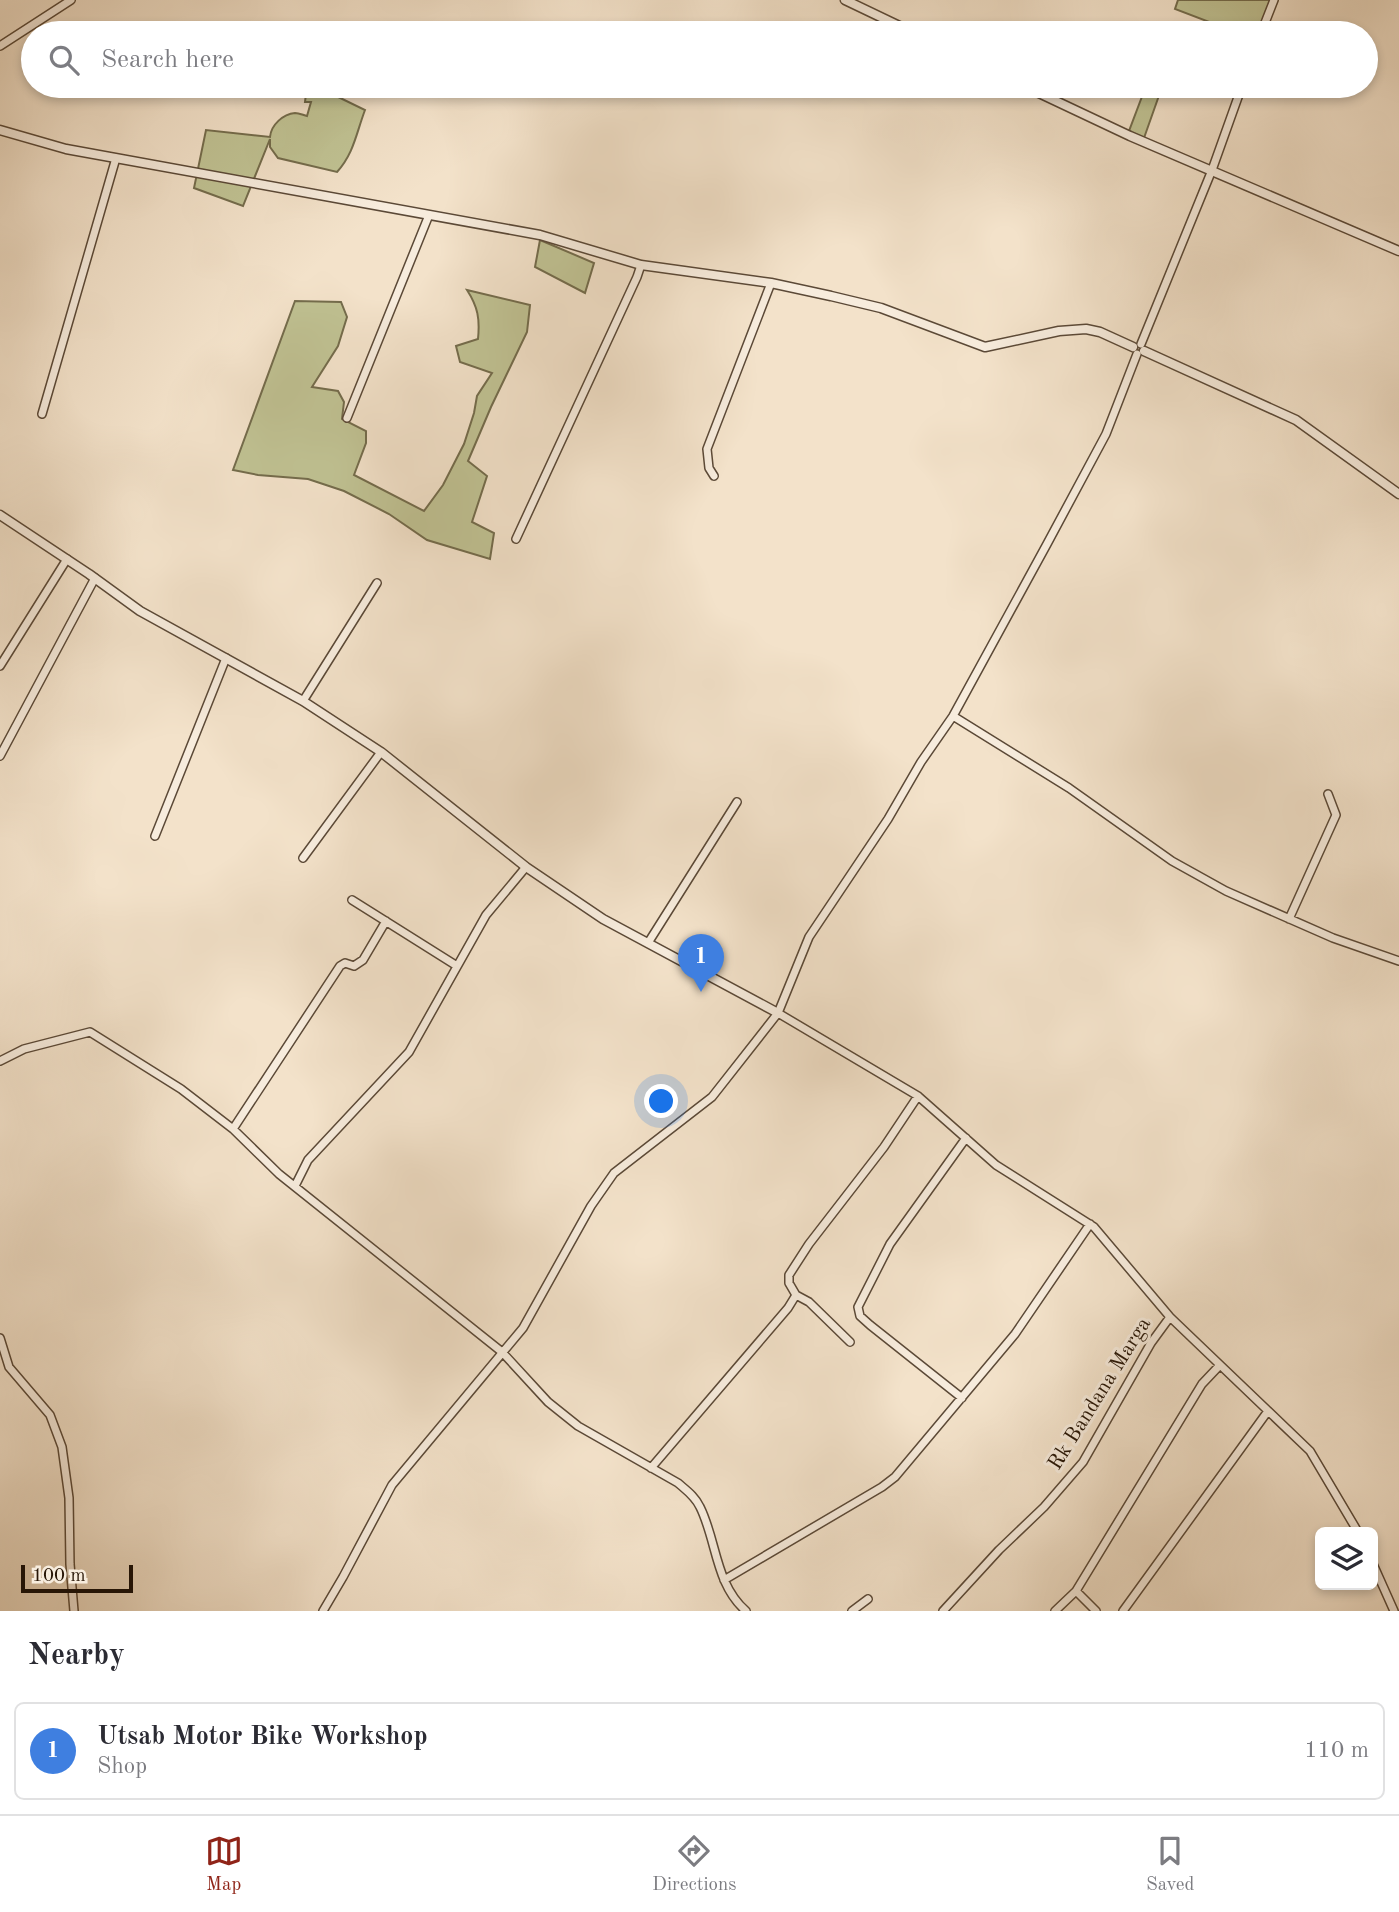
<!DOCTYPE html>
<html lang="en">
<head>
<meta charset="utf-8">
<style>
  :root { --surface:#fff; --page:#f7f7f7; --text:#2b2b33; --muted:#7c7c81; --line:#e1e1e2; --accent:#8f2418 }
  body { margin:0; font-family:"Old Standard TT",serif; background:var(--page); color:var(--text) }
  .controls { position:absolute; right:21px; bottom:21px; display:grid; overflow:hidden; border-radius:10px; box-shadow:0 4px 10px #0003 }
  .controls button { width:63px; height:63px; display:grid; place-items:center; padding:0; border:0; border-bottom:2px solid var(--line); background:var(--surface); color:var(--text); font:35px sans-serif }
  .scale { position:absolute; left:21px; bottom:18px; width:112px; box-sizing:border-box; padding-left:7px; border:4px solid #281606; border-top:0; font-size:19px; line-height:24px; white-space:nowrap; color:#281606; -webkit-text-stroke:5px #f7ecdd; paint-order:stroke }
  .you { position:absolute; left:662px; top:1102px; width:24px; height:24px; margin:-18px; border:5px solid #fff; border-radius:50%; background:#1a73e8; box-shadow:0 0 0 10px #1a73e833 }
  .badge { display:grid; place-items:center; width:46px; height:46px; border-radius:50%; background:var(--accent); color:#fff; font-size:23px; font-weight:700 }
  .pin { position:absolute; translate:-50% -58px; filter:drop-shadow(0 2px 4px #0008) }
  .pin::after { content:''; position:absolute; top:37px; width:24px; height:21px; background:inherit; clip-path:polygon(0 0,100% 0,50% 100%) }
  .list { margin:0; padding:0; list-style:none }
  h2 { display:flex; justify-content:space-between; align-items:center; height:91px; margin:0; padding:0 28px; font-size:30px }
  h2 small { font-size:23px; font-weight:400; color:var(--muted) }
  .list li { display:grid; grid-template-columns:46px 1fr auto; gap:21px; align-items:center; box-sizing:border-box; height:98px; margin:0 14px 14px; padding:0 14px; border:2px solid var(--line); border-radius:10px }
  .list b { display:block; font-size:26px; white-space:nowrap }
  .list p { margin:0; font-size:23px; white-space:nowrap; color:var(--muted) }
  .list em { font-size:23px; font-style:normal; color:var(--muted) }
  .icon { flex:none; width:38px; height:38px; fill:none; stroke:currentColor; stroke-width:2; stroke-linecap:round; stroke-linejoin:round }
  .map { position:relative; flex:none; width:1399px; height:1611px; overflow:hidden }
  .search { position:absolute; background:var(--surface); box-shadow:0 4px 10px #0003; left:21px; right:21px; top:21px; height:77px; display:flex; align-items:center; gap:18px; box-sizing:border-box; padding:0 24px; border-radius:38px; color:var(--muted); font-size:26px }
  .sheet { height:203px; background:var(--surface) }
  nav { display:flex; justify-content:space-around; align-items:center; box-sizing:border-box; height:98px; border-top:2px solid var(--line); background:var(--surface); font-size:19px; color:var(--muted) }
  nav a { display:grid; justify-items:center; gap:4px }
  nav .on { color:var(--accent) }
  .map>svg:first-child { display:block }
  .green { fill:#c0c293; stroke:#746c4c; stroke-width:2 }
  .lines { fill:none; stroke-linecap:round; stroke-linejoin:round }
  .minor-casing { stroke:#5b4937; stroke-width:10 }
  .tertiary-casing { stroke:#5b4937; stroke-width:11 }
  .minor { stroke:#f7ecdd; stroke-width:7 }
  .tertiary { stroke:#f7ecdd; stroke-width:8 }
  .labels { text-anchor:middle; dominant-baseline:central; stroke-width:6; stroke-linejoin:round; paint-order:stroke }
  .street-label { font-size:21px; fill:#281606; stroke:#f7ecdd }
</style>
</head>
<body>
<div class="map">
<svg width="1399" height="1611" viewBox="0 0 1399 1611">
  <rect width="100%" height="100%" fill="#f3e2ca"/>
  <filter id="stains"><feTurbulence type="fractalNoise" baseFrequency=".00286" numOctaves="4"/><feColorMatrix values="0 0 0 0 .2 0 0 0 0 .09 0 0 0 0 .02 0 0 0 .5 -.17"/></filter>
  <radialGradient id="worn" r=".72"><stop offset=".6" stop-color="#630" stop-opacity="0"/><stop offset="1" stop-color="#630" stop-opacity=".3"/></radialGradient>
  <!-- green -->
  <path class="green" d="M1178,0H1271L1258,33H1238L1175,9Z
    M1146,86L1162,87L1144,138L1129,131Z
    M330,93L365,110C356,134 354,153 337,172L278,158L270,147V139L243,206L194,188L206,130L270,137C271,125 283,114 295,113C299,113 303,115 307,116L311,102H305L306,94Z
    M540,240L594,263L585,293L535,267Z
    M467,290L530,305L527,332L491,407L468,461L487,476L472,522L494,533L490,559L427,540L389,514L344,491L308,479L258,475L233,470L295,301L341,302L347,317L338,346L312,387L338,391L344,402L342,419L366,431V443L354,475L424,511L443,485L464,444L474,413L477,396L492,373L460,362L456,346L478,339C480,319 478,307 467,290Z"/>
  <g class="lines">
    <!-- minor casing -->
    <g class="minor-casing">
      <path id="minor" d="M1261,33L1274,0
        M0,46L71,0
        M1141,344L1212,170L1242,86
        M42,414L116,158
        M347,418L429,215
        M714,476L709,468L707,449L771,283
        M516,539L637,277L641,265
        M0,666L67,559
        M303,701L377,583
        M953,716L1069,788L1172,861L1226,891L1333,938L1399,961
        M0,756L95,578
        M155,836L226,658
        M303,858L381,752
        M352,900L457,966
        M1289,919L1336,815L1328,794
        M648,943L737,802
        M778,1013L918,1096L996,1165L1094,1227L1170,1317L1310,1451L1358,1532
        M0,1061L24,1049L90,1032L181,1089L233,1129L279,1174L502,1352L548,1402L578,1426L678,1483C686,1490 695,1496 700,1507C717,1541 715,1584 746,1611
        M233,1129L340,966L345,963L354,966L363,960L386,921
        M295,1186L308,1160L409,1052L486,915L526,867
        M796,1295L809,1302L850,1342
        M0,1338L9,1367L50,1415L62,1447L69,1498L70,1564L74,1611
        M962,1398L870,1325L860,1316L858,1307L890,1244L966,1138
        M651,1468L788,1308L796,1295L789,1283V1275L809,1244L884,1147L918,1096
        M1373,1564L1394,1611
        M724,1580L882,1487L895,1477L1015,1334L1090,1224
        M323,1611L343,1577L392,1485L523,1328L591,1206L614,1173L712,1097L778,1013L809,937L888,819L921,762L953,716L1047,544L1106,434L1137,354
        M852,1611L868,1599
        M943,1611L999,1550L1044,1507L1083,1462L1151,1343L1170,1317
        M1055,1611L1076,1591
        M1096,1611L1076,1591L1202,1384L1220,1365
        M1123,1611L1268,1411"/>
    </g>
    <!-- tertiary casing -->
    <g class="tertiary-casing">
      <path id="tertiary" d="M845,0L914,33
        M1024,86L1130,136L1399,251
        M0,130L66,149L540,235L641,265L771,283L831,296L881,308L985,347L1059,331L1086,329L1100,332L1133,347
        M1144,351L1296,420L1399,494
        M0,515L89,574L140,611L303,701L381,752L526,867L603,919L778,1013"/>
    </g>
    <!-- minor -->
    <use href="#minor" class="minor"/>
    <!-- tertiary -->
    <use href="#tertiary" class="tertiary"/>
  </g>
  <g class="labels">
    <!-- street labels -->
    <g class="street-label">
      <text transform="translate(1100 1394) rotate(-58)">Rk Bandana Marga</text>
    </g>
  </g>
  <rect width="100%" height="100%" filter="url(#stains)"/>
  <rect width="100%" height="100%" fill="url(#worn)"/>
</svg>
<div class="controls">
<button><svg class="icon" aria-label="layers" viewBox="0 0 24 24"><path d="M12 4l9 5-9 5-9-5zM3 14l9 5 9-5"/></svg></button>
</div>
<div class="scale">100 m</div>
<div class="you"></div>
<div class="pin badge" style="left:701px;top:992px;background:#3f7fe0">1</div>
<div class="search"><svg class="icon" aria-label="search" viewBox="0 0 24 24"><circle cx="10" cy="10" r="6"/><path d="M15 15l6 6"/></svg>Search here</div>
</div>
<section class="sheet">
<h2>Nearby<small></small></h2>
<ul class="list">
<li><span class="badge" style="background:#3f7fe0">1</span><div><b>Utsab Motor Bike Workshop</b><p>Shop</p></div><em>110 m</em></li>
</ul>
</section>
<nav>
<a class="on"><svg class="icon" aria-label="map" viewBox="0 0 24 24"><path d="M3 6l6-2 6 2 6-2v14l-6 2-6-2-6 2zM9 4v14M15 6v14"/></svg>Map</a>
<a><svg class="icon" aria-label="directions" viewBox="0 0 24 24"><path d="M12 3l9 9-9 9-9-9zM9 14v-3h6M13 9l2 2-2 2"/></svg>Directions</a>
<a><svg class="icon" aria-label="saved" viewBox="0 0 24 24"><path d="M7 4h10v16l-5-4-5 4z"/></svg>Saved</a>
</nav>
</body>
</html>
